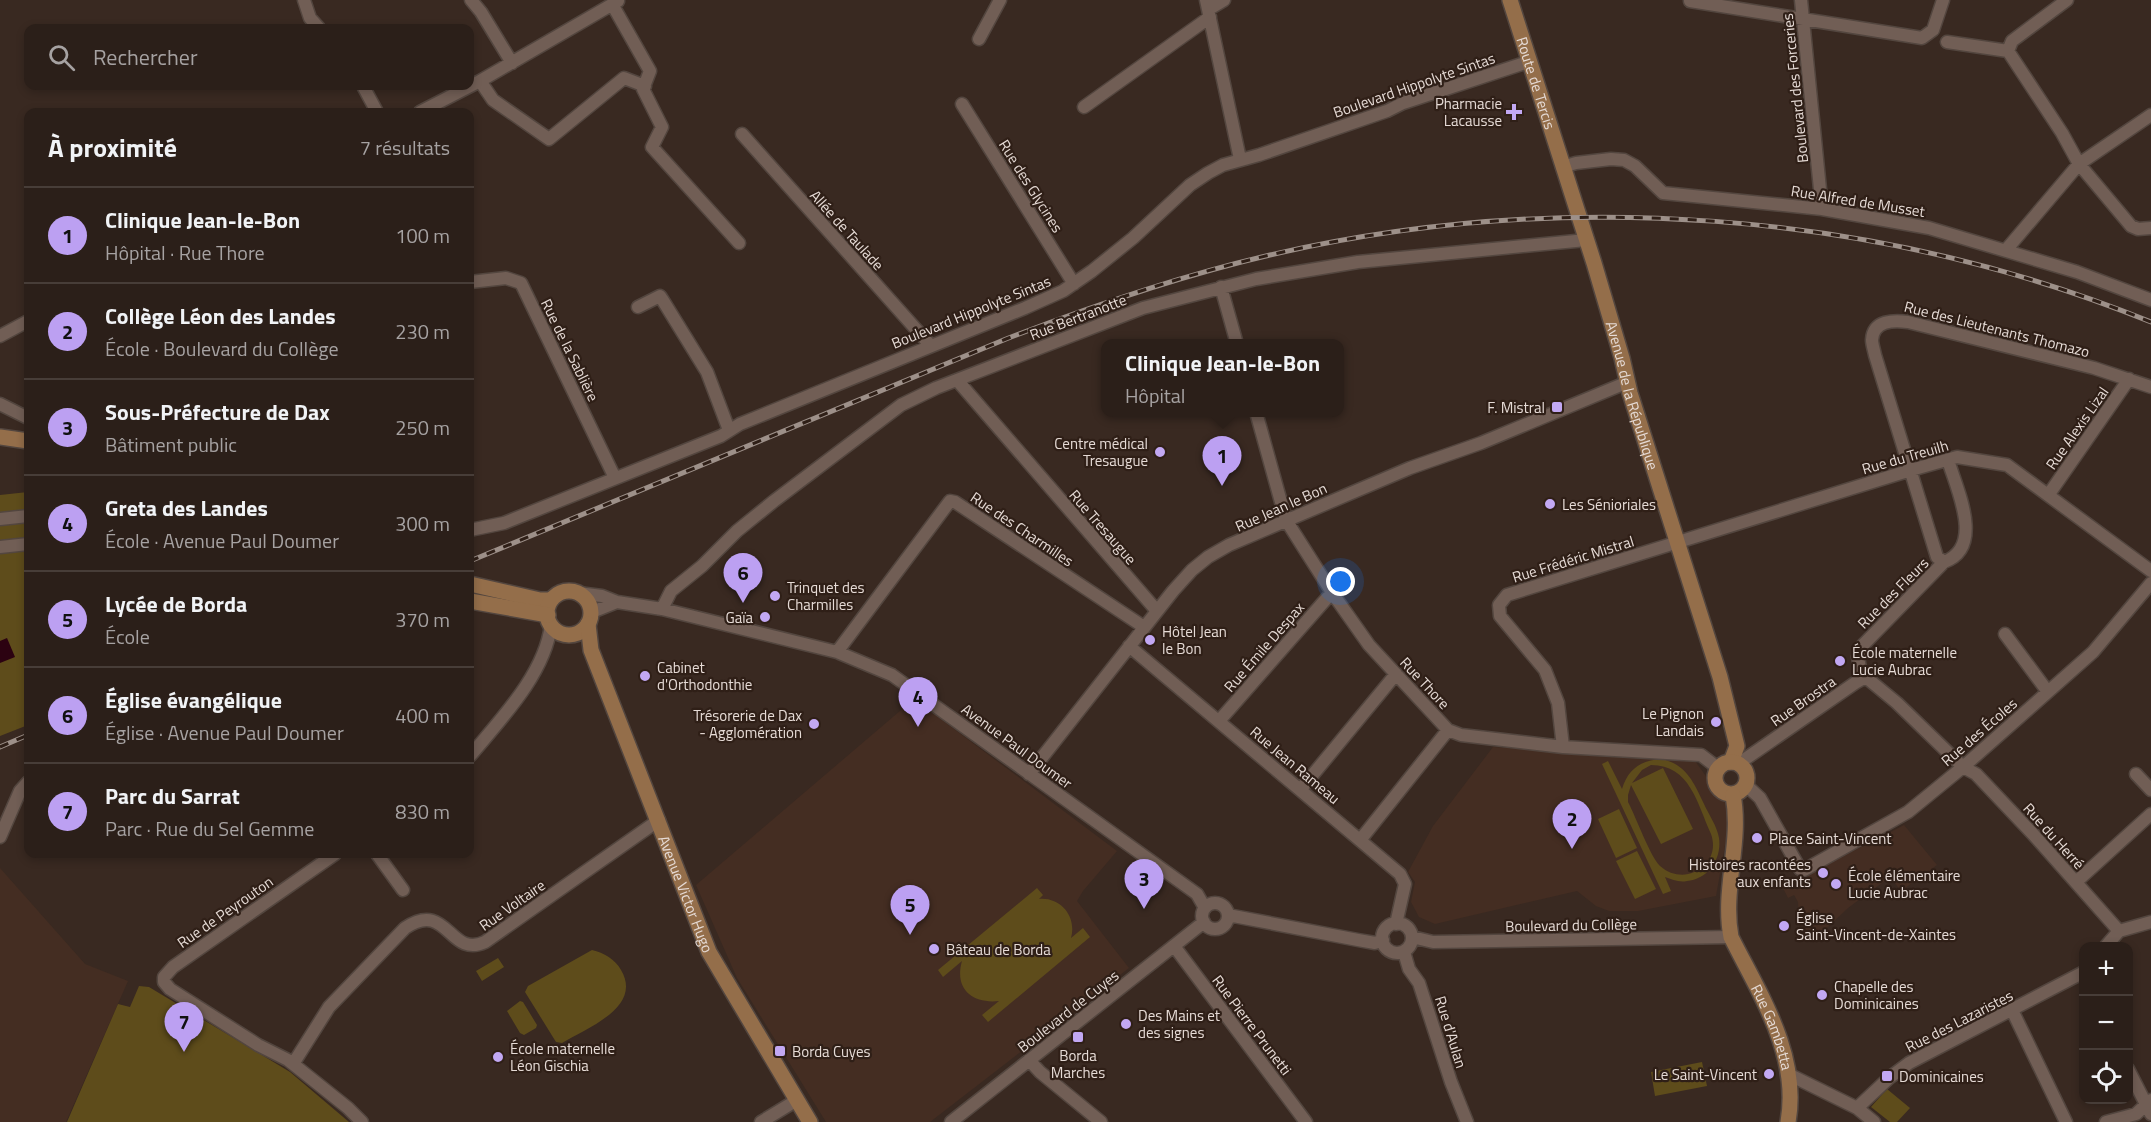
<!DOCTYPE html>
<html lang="fr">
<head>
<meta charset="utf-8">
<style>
  :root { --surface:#2b1f19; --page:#332722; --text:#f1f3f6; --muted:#a6a2a2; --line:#473d38; --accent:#bca0f2 }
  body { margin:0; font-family:"Titillium Web",sans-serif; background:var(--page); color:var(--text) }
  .controls { position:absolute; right:18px; bottom:18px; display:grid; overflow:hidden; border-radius:12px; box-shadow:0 3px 9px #0003 }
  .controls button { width:54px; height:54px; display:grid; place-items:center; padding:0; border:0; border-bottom:2px solid var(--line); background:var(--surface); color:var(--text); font:30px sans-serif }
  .you { position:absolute; left:1341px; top:582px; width:21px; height:21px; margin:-15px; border:4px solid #fff; border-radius:50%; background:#1a73e8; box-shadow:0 0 0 9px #1a73e833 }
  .badge { display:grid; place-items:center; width:39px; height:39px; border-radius:50%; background:var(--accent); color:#111; font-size:20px; font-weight:700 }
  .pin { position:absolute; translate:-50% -50px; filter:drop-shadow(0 2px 3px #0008) }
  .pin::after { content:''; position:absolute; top:32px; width:21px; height:18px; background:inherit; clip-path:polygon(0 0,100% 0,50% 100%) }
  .popup { position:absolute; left:1101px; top:339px; width:243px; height:78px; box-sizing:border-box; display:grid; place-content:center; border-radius:12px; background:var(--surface); filter:drop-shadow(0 2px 4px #0005); font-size:20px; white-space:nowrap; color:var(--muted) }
  .popup b { font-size:22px; color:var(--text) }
  .popup::after { content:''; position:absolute; left:50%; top:100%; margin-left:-12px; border:12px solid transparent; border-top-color:var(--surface) }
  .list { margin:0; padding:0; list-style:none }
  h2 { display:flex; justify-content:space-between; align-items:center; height:78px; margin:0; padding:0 24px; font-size:26px }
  h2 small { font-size:20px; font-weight:400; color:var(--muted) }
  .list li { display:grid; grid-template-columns:39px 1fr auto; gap:18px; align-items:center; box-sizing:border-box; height:96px; padding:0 24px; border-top:2px solid var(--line) }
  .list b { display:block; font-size:22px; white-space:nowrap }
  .list p { margin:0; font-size:20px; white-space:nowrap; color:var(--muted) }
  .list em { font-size:20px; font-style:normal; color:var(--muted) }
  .icon { flex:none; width:33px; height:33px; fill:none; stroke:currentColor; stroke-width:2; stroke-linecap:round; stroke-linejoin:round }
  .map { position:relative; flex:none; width:2151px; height:1122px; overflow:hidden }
  .search { position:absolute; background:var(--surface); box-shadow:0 3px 9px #0003; left:24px; top:24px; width:450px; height:66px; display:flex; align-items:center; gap:15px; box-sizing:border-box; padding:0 21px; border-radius:12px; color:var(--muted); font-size:22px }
  .panel { position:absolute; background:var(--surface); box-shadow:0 3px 9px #0003; left:24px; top:108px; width:450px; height:750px; border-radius:12px }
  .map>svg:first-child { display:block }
  .built { fill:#442d22 }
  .green { fill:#5e4c1b; fill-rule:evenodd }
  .water { fill:#2c0211 }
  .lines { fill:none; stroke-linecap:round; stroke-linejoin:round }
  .minor-casing { stroke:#53463f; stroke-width:15 }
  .major-casing { stroke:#53463f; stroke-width:18 }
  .minor { stroke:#715e55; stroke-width:12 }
  .major { stroke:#946e4a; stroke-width:15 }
  .rail-casing { stroke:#9d9089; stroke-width:5 }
  .rail { stroke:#2f1f17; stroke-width:3; stroke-dasharray:9; stroke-linecap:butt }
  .poi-dot { fill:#c2a8f3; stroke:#2f1f17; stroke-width:2 }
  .labels { text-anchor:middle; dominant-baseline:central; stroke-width:4.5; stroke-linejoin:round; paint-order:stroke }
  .street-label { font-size:15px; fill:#e6dbd6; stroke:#2f1f17 }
  .poi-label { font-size:15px; fill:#e6dbd6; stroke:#2f1f17; text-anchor:start }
</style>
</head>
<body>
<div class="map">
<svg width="2151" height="1122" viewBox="0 0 2151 1122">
  <rect width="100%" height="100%" fill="#392921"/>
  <!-- built -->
  <path class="built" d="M914,699L1117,851L1083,891L1077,901L1129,968L930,1122H826L737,978L696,885Z
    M1493,747L1695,761L1731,811L1716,896L1638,911H1609L1596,906L1577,891L1435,924L1419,917L1411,902L1415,882L1408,872L1433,826Z
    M1904,825L1937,865L1901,891L1890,877L1848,908L1812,942L1799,916L1798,902L1794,895L1788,898L1783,888L1870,842L1877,840L1883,843L1889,838L1887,834Z
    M0,868L85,964L128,981L66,1122H0Z"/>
  <!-- green -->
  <path class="green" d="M28,492V725L0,736V495Z
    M1662,759C1687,765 1694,783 1704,804C1709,815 1717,826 1719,838C1722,859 1708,879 1687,881C1679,883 1672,879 1665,877L1671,891L1663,894L1602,764L1608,761L1622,789C1628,769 1641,760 1662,759ZM1651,765C1690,765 1697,803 1711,834C1722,865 1685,888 1660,866C1650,856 1636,817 1628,802V795L1631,785L1661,844L1693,829L1663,768L1632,783L1642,770Z
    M1619,809L1637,848L1616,858L1598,819Z
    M1637,851L1656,889L1635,899L1616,861Z
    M1037,888L1043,895L1039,899C1061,897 1077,917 1071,938L1083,928L1090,937L988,1022L982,1015L999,1001C972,1004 954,989 962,961L943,977L938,970Z
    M592,950C604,953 615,959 621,970C643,1007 587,1028 562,1043L556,1042L525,992L528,986Z
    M498,958L504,967L482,981L476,971Z
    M139,986L149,987L290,1072L349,1122H67L118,1004L130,1007Z
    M520,1001L523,1002L537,1025L536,1028L524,1035L520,1033L507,1011Z
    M1702,1062L1707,1086L1655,1096L1651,1072Z
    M1887,1089L1910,1108L1897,1122H1890L1871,1107Z"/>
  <!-- water -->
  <path class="water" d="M7,638L15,657L0,663V641Z"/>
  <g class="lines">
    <!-- minor casing -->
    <g class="minor-casing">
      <path id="minor" d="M304,0L310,18L319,28
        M471,0L481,12L512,63
        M1206,0L1240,159
        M1801,0L1822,209
        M1690,1L1922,38L1933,30L1943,0
        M612,4L650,71L643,89L662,127L652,147L739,243
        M1209,9L1224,0
        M979,39L1000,0
        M1947,42L2008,51L2062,133L2079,164L2131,226L2138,229L2151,228
        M2008,51L2012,41L2067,0
        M480,81L493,100L549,139L624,78L645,86
        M363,86L377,112
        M962,104L1074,284
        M1084,107L1210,17
        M420,112L480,81L618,1
        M742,134L931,346
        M1562,167L1576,163L1611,159L1624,160L1635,166L1663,193L1822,209L1929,228L2077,272L2151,300
        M2006,250L2079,164L2151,115
        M470,282L506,278L521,283L615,478
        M1221,287L1237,344
        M638,307L660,296L662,299L707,372L729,430
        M0,336L28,321
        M957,380L1157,611
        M0,404L28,418
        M1256,412L1286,520L1333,594L1369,645L1448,730L1461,735L1563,747L1701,755L1718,768
        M2049,494L2129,379
        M0,519L28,516
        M470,530L504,523L721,436L740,424L1025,308L1063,291L1092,271L1133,238L1190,185L1208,173L1223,165L1259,155L1387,111L1403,103L1528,62
        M0,547L28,544
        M1944,562L1937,557L1875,355C1874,350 1872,344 1872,340C1873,320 1894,320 1908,322L2094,368L2151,387
        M578,593L602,596L617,602L662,609L837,652L892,675L1197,894L1205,908
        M662,609L671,591L702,566L737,531L774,501L901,405L936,388L1143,308L1256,279L1358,262L1586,240
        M592,612L617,602
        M2005,634L2048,692
        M1129,646L1400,874L1405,884L1396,924
        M837,652L950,501L955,502L1144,627
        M1862,679L1858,657L1863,645L1944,562C1985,547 1957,490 1948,460
        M1219,721L1327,598L1333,594
        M1563,747L1558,703L1545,670L1500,616L1499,605L1507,595L1911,470L1957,457L2007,465L2151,571
        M470,756C500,720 545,674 551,625
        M1738,764L1855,683L1862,679H1868L1897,703L1963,767L1976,774L2032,833L2119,931
        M1029,774L1173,591L1192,570L1208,557L1229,545L1410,468L1481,443L1628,382
        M2136,774L2151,790
        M1746,785L1760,798L1800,869L1804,870L1908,812L1963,767L2093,652L2151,583
        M1301,789L1396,674
        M0,837L20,791L28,782
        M1361,839L1448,730
        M335,854L173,967L164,977V982L170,989L258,1045L288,1060L348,1108L362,1122
        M377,854L403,890
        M2076,882L2151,814
        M1202 916a13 13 0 1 1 26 0a13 13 0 1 1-26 0Z
        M1228,915L1358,940L1375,943L1383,940
        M1382 938a15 15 0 1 1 30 0a15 15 0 1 1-30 0Z
        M1412,937L1433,942L1731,937
        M1174,946L1306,1122
        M2106,946L2119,931L2151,922
        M1404,952L1409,969L1419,983L1451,1082L1467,1122
        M2012,1010L2066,1122
        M1029,1060L1040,1072L1101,1122
        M293,1064L329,1007L405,928C448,899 449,959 485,942L659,820
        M2128,1069L2151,1114
        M1790,1075L1857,1108L1874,1122
        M1857,1108L1889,1078L1909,1063L2084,972
        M761,1122L797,1100
        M951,1122L1204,922
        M2106,1122L2136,1114L2151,1100"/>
    </g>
    <!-- major casing -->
    <g class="major-casing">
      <g id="major">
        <path id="s1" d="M1510,0L1594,263L1622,358L1630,393L1720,677L1737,746L1731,762"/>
        <path d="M0,437L28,441"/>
        <path d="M470,584L540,600H551"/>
        <circle cx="569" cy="613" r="22"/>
        <path d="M470,601L548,615"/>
        <path id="s2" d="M588,624L591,650L709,952L810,1122"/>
        <circle cx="1731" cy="778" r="16"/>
        <path id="s3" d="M1733,795C1742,842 1722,890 1731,937C1760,995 1800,1055 1788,1122"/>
      </g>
    </g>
    <!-- minor -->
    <use href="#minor" class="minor"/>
    <!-- major -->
    <use href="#major" class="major"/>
    <!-- rail casing -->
    <g class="rail-casing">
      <path id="rail" d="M470,561L1006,339C1092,306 1179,276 1270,255C1558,188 1876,210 2151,322
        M0,747L28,735"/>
    </g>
    <!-- rail -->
    <use href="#rail" class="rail"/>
  </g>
  <!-- markers -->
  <g class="poi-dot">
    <path d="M1511 103h6v6h6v6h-6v6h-6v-6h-6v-6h6z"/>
    <rect x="1551" y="401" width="12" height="12" rx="3"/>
    <circle cx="1160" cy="452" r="6"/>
    <circle cx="1550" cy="504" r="6"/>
    <circle cx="775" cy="596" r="6"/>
    <circle cx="765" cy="617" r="6"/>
    <circle cx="1150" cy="640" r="6"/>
    <circle cx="1840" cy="661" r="6"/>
    <circle cx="645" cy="676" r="6"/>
    <circle cx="1716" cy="722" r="6"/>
    <circle cx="814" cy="724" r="6"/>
    <circle cx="1757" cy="838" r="6"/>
    <circle cx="1823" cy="873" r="6"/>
    <circle cx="1836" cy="884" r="6"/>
    <circle cx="1784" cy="926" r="6"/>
    <circle cx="934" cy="949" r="6"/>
    <circle cx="1822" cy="995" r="6"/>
    <circle cx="1126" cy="1024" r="6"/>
    <rect x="1072" y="1031" width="12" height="12" rx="3"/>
    <rect x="774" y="1045" width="12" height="12" rx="3"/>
    <circle cx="498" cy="1057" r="6"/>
    <circle cx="1769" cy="1074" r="6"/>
    <rect x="1881" y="1070" width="12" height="12" rx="3"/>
  </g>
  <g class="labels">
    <!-- street labels -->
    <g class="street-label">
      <text stroke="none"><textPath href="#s1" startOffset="87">Route de Tercis</textPath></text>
      <text transform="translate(1414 85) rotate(-19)">Boulevard Hippolyte Sintas</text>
      <text transform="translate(1795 88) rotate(-96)">Boulevard des Forceries</text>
      <text transform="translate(1031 186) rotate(58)">Rue des Glycines</text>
      <text transform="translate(1858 201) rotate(9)">Rue Alfred de Musset</text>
      <text transform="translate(847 230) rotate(48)">Allée de Taulade</text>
      <text transform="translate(971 312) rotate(-22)">Boulevard Hippolyte Sintas</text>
      <text transform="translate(1078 317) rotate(-21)">Rue Bertranotte</text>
      <text transform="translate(1997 329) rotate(14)">Rue des Lieutenants Thomazo</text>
      <text transform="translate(570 350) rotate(64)">Rue de la Sablière</text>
      <text stroke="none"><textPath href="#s1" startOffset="414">Avenue de la République</textPath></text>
      <text transform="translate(2077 428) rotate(-55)">Rue Alexis Lizal</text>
      <text transform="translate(1905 457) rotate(-16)">Rue du Treuilh</text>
      <text transform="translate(1281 507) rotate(-24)">Rue Jean le Bon</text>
      <text transform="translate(1103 527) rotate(49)">Rue Tresaugue</text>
      <text transform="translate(1022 529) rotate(34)">Rue des Charmilles</text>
      <text transform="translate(1573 559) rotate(-17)">Rue Frédéric Mistral</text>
      <text transform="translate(1893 593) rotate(-45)">Rue des Fleurs</text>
      <text transform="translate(1264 647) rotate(-49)">Rue Émile Despax</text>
      <text transform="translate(1425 683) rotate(47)">Rue Thore</text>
      <text transform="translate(1803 701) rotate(-35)">Rue Brostra</text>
      <text transform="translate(1979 732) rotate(-41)">Rue des Écoles</text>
      <text transform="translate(1017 746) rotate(36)">Avenue Paul Doumer</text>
      <text transform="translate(1295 765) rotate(40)">Rue Jean Rameau</text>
      <text transform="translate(2054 836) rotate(48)">Rue du Herré</text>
      <text stroke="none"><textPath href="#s2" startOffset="288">Avenue Victor Hugo</textPath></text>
      <text transform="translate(512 905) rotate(-35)">Rue Voltaire</text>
      <text transform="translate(225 912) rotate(-35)">Rue de Peyrouton</text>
      <text transform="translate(1571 925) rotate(-1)">Boulevard du Collège</text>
      <text transform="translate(1068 1011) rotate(-38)">Boulevard de Cuyes</text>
      <text transform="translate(1959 1021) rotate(-27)">Rue des Lazaristes</text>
      <text transform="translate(1252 1025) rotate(53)">Rue Pierre Prunetti</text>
      <text stroke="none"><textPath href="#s3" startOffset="242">Rue Gambetta</textPath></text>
      <text transform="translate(1451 1032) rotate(73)">Rue d'Aulan</text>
    </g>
    <!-- poi labels -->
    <g class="poi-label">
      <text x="1502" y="103" text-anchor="end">Pharmacie<tspan x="1502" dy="17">Lacausse</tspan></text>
      <text x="1545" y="407" text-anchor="end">F. Mistral</text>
      <text x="1148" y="443" text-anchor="end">Centre médical<tspan x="1148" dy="17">Tresaugue</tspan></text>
      <text x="1562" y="504">Les Sénioriales</text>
      <text x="787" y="587">Trinquet des<tspan x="787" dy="17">Charmilles</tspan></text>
      <text x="753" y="617" text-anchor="end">Gaïa</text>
      <text x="1162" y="631">Hôtel Jean<tspan x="1162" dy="17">le Bon</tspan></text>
      <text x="1852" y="652">École maternelle<tspan x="1852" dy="17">Lucie Aubrac</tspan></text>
      <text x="657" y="667">Cabinet<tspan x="657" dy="17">d'Orthodonthie</tspan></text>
      <text x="1704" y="713" text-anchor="end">Le Pignon<tspan x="1704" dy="17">Landais</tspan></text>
      <text x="802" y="715" text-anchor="end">Trésorerie de Dax<tspan x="802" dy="17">- Agglomération</tspan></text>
      <text x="1769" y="838">Place Saint-Vincent</text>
      <text x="1811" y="864" text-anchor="end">Histoires racontées<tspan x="1811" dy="17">aux enfants</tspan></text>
      <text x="1848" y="875">École élémentaire<tspan x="1848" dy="17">Lucie Aubrac</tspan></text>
      <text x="1796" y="917">Église<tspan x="1796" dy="17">Saint-Vincent-de-Xaintes</tspan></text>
      <text x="946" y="949">Bâteau de Borda</text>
      <text x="1834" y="986">Chapelle des<tspan x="1834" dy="17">Dominicaines</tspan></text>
      <text x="1138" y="1015">Des Mains et<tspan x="1138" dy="17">des signes</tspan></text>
      <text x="510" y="1048">École maternelle<tspan x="510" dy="17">Léon Gischia</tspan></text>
      <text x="792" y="1051">Borda Cuyes</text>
      <text x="1078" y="1055" text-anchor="middle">Borda<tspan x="1078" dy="17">Marches</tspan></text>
      <text x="1757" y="1074" text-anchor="end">Le Saint-Vincent</text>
      <text x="1899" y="1076">Dominicaines</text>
    </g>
  </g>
</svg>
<div class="controls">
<button>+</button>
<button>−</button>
<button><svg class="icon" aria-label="locate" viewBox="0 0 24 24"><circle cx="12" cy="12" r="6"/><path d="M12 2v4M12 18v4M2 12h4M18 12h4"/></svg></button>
</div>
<div class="you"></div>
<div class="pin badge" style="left:1222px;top:486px">1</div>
<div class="popup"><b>Clinique Jean-le-Bon</b>Hôpital</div>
<div class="pin badge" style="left:1572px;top:849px">2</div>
<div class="pin badge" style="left:1144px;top:909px">3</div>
<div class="pin badge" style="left:918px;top:727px">4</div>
<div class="pin badge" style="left:910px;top:935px">5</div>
<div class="pin badge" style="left:743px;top:603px">6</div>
<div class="pin badge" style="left:184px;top:1052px">7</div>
<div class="search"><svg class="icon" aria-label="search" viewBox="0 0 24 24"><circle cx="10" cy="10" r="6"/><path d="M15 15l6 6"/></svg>Rechercher</div>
<section class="panel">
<h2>À proximité<small>7 résultats</small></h2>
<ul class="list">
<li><span class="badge">1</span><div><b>Clinique Jean-le-Bon</b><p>Hôpital · Rue Thore</p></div><em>100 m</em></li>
<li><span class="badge">2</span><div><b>Collège Léon des Landes</b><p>École · Boulevard du Collège</p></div><em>230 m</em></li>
<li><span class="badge">3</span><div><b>Sous-Préfecture de Dax</b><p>Bâtiment public</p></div><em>250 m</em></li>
<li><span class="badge">4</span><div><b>Greta des Landes</b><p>École · Avenue Paul Doumer</p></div><em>300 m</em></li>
<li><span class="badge">5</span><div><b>Lycée de Borda</b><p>École</p></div><em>370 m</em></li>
<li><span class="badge">6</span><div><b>Église évangélique</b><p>Église · Avenue Paul Doumer</p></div><em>400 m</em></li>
<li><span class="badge">7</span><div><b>Parc du Sarrat</b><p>Parc · Rue du Sel Gemme</p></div><em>830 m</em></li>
</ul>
</section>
</div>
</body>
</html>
